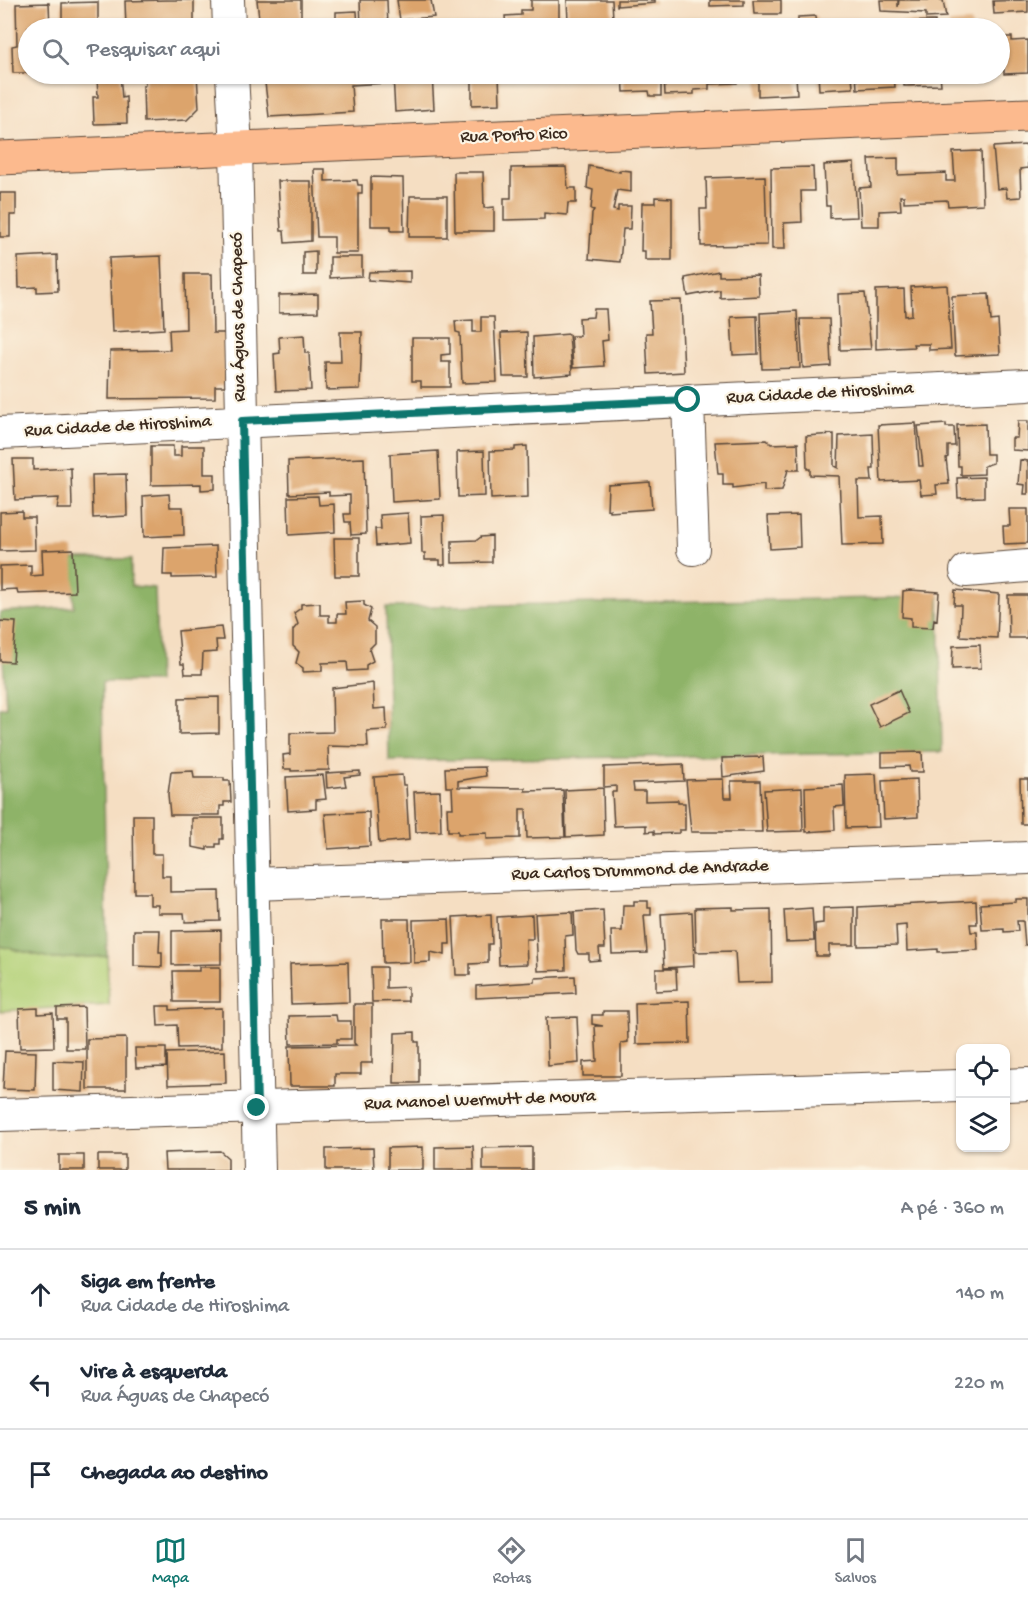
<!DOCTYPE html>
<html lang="pt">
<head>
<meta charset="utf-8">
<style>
  :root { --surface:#fff; --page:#f6f6f7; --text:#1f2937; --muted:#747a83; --line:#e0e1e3; --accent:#0f766e }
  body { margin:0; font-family:"Gochi Hand",sans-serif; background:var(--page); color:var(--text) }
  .controls { position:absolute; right:18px; bottom:18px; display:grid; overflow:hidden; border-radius:12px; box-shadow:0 2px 4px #0004 }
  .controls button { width:54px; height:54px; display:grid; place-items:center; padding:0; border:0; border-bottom:2px solid var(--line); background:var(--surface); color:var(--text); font:30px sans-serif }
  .stop { position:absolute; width:18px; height:18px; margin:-14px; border:4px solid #0f766e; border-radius:50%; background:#fff }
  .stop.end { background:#0f766e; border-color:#fff; box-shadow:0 2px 6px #0008 }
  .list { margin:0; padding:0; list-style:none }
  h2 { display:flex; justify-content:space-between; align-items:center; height:78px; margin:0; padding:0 24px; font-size:26px }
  h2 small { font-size:20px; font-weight:400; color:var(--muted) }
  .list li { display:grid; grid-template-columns:39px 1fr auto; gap:18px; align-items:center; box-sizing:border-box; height:90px; padding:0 24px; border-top:2px solid var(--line) }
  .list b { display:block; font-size:22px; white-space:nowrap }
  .list p { margin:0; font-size:20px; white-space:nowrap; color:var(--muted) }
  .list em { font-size:20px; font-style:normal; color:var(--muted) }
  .icon { flex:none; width:33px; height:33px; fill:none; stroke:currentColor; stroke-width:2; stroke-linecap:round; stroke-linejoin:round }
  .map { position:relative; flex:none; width:1028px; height:1170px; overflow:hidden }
  .search { position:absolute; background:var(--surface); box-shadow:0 2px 4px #0004; left:18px; right:18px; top:18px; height:66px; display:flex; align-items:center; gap:15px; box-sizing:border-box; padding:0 21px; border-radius:33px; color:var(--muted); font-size:22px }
  .sheet { height:348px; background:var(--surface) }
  nav { display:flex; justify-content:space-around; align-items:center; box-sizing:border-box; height:84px; border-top:2px solid var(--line); background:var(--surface); font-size:16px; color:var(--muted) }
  nav a { display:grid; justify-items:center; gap:3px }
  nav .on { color:var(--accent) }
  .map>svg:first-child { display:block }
  .green { fill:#b3d178; stroke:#777e4b; stroke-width:1.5 }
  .forest { fill:#8eb368; stroke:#646e43; stroke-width:1.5 }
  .building { fill:#dca46c }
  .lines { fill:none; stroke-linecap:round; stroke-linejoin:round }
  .minor-casing { stroke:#574537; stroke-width:34 }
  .major-casing { stroke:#574537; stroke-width:35 }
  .minor { stroke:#fff; stroke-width:32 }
  .major { stroke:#fcba8e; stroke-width:33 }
  .route { stroke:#0f766e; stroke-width:8 }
  .labels { text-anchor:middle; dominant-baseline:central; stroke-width:4.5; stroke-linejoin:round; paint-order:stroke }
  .street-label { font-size:18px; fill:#3b2a1e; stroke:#fcf5e5 }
</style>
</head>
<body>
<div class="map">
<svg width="1028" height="1170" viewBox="0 0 1028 1170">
  <rect width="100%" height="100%" fill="#fcf5e5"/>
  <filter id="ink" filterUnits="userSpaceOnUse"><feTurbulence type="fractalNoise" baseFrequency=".0167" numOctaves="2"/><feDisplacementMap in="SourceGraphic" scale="12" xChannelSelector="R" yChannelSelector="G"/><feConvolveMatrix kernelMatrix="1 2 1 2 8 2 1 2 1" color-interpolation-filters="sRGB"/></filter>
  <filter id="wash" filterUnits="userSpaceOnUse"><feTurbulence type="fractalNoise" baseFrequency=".008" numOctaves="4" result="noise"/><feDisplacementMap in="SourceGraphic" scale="24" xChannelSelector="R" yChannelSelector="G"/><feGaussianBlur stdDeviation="1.35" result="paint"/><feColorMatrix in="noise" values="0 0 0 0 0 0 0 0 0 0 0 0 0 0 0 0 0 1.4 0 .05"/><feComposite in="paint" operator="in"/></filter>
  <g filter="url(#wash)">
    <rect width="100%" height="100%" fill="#f5dec2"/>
    <!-- green -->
    <path class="green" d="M0,946L54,959L107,956L109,1005L0,1011Z"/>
    <!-- forest -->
    <path class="forest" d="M71,559H131V586L155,588L158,682H102L107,956L54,959L0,946V708L6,707L0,612L74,607Z
      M939,597L942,752L389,761L386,607Z"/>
    <g id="blocks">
      <!-- building -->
      <path class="building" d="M165,0H194V28H126L125,1Z
        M257,0H301V24L336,23V12L357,11L358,28H260Z
        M360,0H387L388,28H361Z
        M397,0H431L434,17L400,20Z
        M531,0H559V28H506L505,16L521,15V10H531Z
        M567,0H612L613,19L593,20V28H576V20L568,21Z
        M617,0H655V3L617,6Z
        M710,0H744V5L710,6Z
        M753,0H781V14H754Z
        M880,0H898V7L899,0H943L946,17L926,18V13L881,11Z
        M1028,0V12L994,14L993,1Z
        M98,2V28H62V3Z
        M49,3L50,28H28V73H13L12,46L17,45L16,4Z
        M816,16L817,28H798V17Z
        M935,21V28H899V22Z
        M971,22L972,28H949V23Z
        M1003,37H1012V41L1028,40V73L1004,74Z
        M120,74L122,98L126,97L127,123L94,124L93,97H98L97,75Z
        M145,74H197L199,108L187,120L144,122L143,85H145Z
        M264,74H385V83L351,85L353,112L269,117Z
        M393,74H432L434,109L395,112Z
        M460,74H499L500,104L472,105V81L460,82Z
        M623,74H661V96H650L649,91L624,92Z
        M664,74H737V83L709,84V89L694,90V94L665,95Z
        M758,74H796L797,94L758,96Z
        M818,74H852L853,88L819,90Z
        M856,74H894L895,87L857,89Z
        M903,74H940L941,85L904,86Z
        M951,74H986L987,76L952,78Z
        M1027,145L1028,168L1020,169L1021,197L1007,198L1006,188L997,189L993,147Z
        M981,151L983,204L948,206L947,200L904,202V196H900L901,210L879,211V226H861L859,188L871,187L869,159L898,158V175L946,173V181H955L953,152Z
        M854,163L857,217L830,218V206H826L824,165Z
        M589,166L620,172V170L631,171V192L617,190L613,210L618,211V206H631L630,229H623L620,262L589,259L592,213L594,210L591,209L593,190L587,188Z
        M566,167L568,188H576V203H568L567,215L544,213V219L504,220V198H511V168Z
        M813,167L814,191H801L802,222L784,223L785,249H772L771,168Z
        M314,169H325V181L357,180L358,185H362V193H358V253H334V237H317Z
        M454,172H483L484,208L494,207V231H455Z
        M765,176L767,245L701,246L700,209H707L706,178Z
        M371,177L403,178L404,231H391V226H371Z
        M278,181H311V241L285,243L284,231H281Z
        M0,193H16V215H10V237H0Z
        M410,196H447V237H409Z
        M655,197L672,198V260H645V251H641L642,203H655Z
        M316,251V275H303V252Z
        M57,255L58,291L37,292V287L19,288L18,257Z
        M161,256L164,329L112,332L109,258Z
        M330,257H362V276L330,278Z
        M410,271V283L368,280L369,272Z
        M719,271V276L758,275L759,296L720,298V290L688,296L685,278Z
        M185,274H212L213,333H225V386H215V398L109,399L110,351L170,350L169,330L186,329Z
        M947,285L951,349L929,350V344H913L914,347L876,349V290L904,289L905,316L912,315L911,287Z
        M865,293L871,349L840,350L838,294Z
        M318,294V312L279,313V295Z
        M989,294L991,321L998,320L1000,354L955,356L952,296Z
        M681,300L684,372L648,374L646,333H652L650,301Z
        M594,309H606L608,340L602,341L604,366L573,368L571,336H580L579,318L593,317Z
        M797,311L800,368L762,369L760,313Z
        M757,316L758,354L733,355L731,317Z
        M481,317H494L497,382L462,383L460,333L456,332L455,321L473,320V332H481Z
        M800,319H829L831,366L803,368Z
        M340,332H362L360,389L326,390L325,362H341Z
        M527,332L528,377H503L501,333Z
        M569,334L572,374L534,377L533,337Z
        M304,335L305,353H309L311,390L276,391L274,354L280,353L279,337Z
        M412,338H450V354L441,355V362H450V387H421V381H412Z
        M1018,421H1028V451L1012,450V438H1017Z
        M916,423L919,466H923L918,426L946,424V427H954L955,446H948V457L946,458L949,484L936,485L937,494L921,495L919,480L881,482L878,425Z
        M985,424L986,454H993V463L984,466V474L961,475V466H958L957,425Z
        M834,434V466L838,468L839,436L873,434L874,469H871L872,481H858L859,517L882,516L883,544L842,545L839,476L810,475V469H807L806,436Z
        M767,440L771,444L798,443L799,470H788L782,490L764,491V484L733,488V485H723V474H718L715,442Z
        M151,446H173V456H181V446H204V474H215V489L201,490V484L151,485Z
        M527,446L528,497L491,499L490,451L515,450V447Z
        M438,451L440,499L392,502L390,454Z
        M484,451L485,496L458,497L457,452Z
        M364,458L366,534L351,535L350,522H345L344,514H350V495L329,496V492L289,494L288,461Z
        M13,459H33V470L71,468L72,509H57L59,498L15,500Z
        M1020,460L1028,461V494H1024L1025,485L1018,484Z
        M126,474L127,516L93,518L92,475Z
        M984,477V497L958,498L957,478Z
        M650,482L652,509L610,512V509L607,510L608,485Z
        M169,494L170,507H183L184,535L144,537L143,496Z
        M318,496L319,505L334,504L335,532L289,535L288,497Z
        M1009,509H1028V543L1004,544L1003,526H1010Z
        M22,511V517H34L35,550L0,551V512Z
        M408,513L410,543L376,546L375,529H381L380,515Z
        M444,515L445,565H440V560H425V553H422L421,516Z
        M799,515L800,547L770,549L768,516Z
        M492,536V562L452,563V541L477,540L481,537Z
        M334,538H359V576H335Z
        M216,546L217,577L172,578V575H163L164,548Z
        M73,549L75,592L18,594L17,589L0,590V566L31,565V576L43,575L42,550Z
        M910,590L939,592L937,620L934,619L933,628L911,627V618L902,617L903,591Z
        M955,590L999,594L997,638L960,636L961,605H954Z
        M1008,595H1028L1027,638H1009Z
        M364,601V605L371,609L368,621L375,627V643L369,649L373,661L366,665V670L348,671L347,662L322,663V671L303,672V668L296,663L299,652L293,646V630L298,624L294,613L301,608V604L320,603V615H329V622H337V614H346L345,602Z
        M0,621L16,622L13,662L0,661Z
        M221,627L223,640H216L217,652L203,653L202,674H185L184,664H181L178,631Z
        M980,645L981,668L952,669L953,646Z
        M373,683L374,709L386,708L387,730L367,731L368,747L328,746L329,770L291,771V769H284L283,755L290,754V733L333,732L332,688Z
        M899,690L909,713L880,727L869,704Z
        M219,697V733L179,734V698Z
        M922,752L923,772H910L909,766L882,767V753Z
        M763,757L764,771L723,777L722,758Z
        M683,764L684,781L633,783L634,791H645V801L678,800V803H685V830H679V833L654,834V831L646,832V825L614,826L612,792H616V786L604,787V767Z
        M485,767L486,776L458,781V787L525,788V791L563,790L565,837L527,838L526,809H520V838L487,839V833L458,834V831H448L447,808H453L452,787H446L445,768Z
        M193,771L194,778H224V781H230L231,802H224V806H220V815H170L168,794L171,772Z
        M360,771V775L344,777L346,786L327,788L326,773Z
        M876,774L879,827L846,828L845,775Z
        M323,775L326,799L316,800V809L288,811L286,777Z
        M402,775L403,785H406L409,840L379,843L374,777Z
        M723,779L724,798H732L731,781H760L762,832H691L686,780Z
        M917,779L918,817L884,819L882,781Z
        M1020,779H1028V824H1021Z
        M843,785L844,806L834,807L835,830L806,832L805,787Z
        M603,788L604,835L566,837L565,790Z
        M802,788L803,831L767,832L764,790Z
        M440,791L441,831L416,832L414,792Z
        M369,812L370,846L328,849L325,814Z
        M133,815H152V854H162V876H170V892L219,891L220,921L185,922L184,913H158V905H150V893H134Z
        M192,818H223V839H220V844H216V847H207V850L192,847Z
        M1016,899H1028V945H1025L1023,921H1017L1018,931L1004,932V929L982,930L980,904L1016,902Z
        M634,901H648V908H651V915H644L647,953L612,954L611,931H622L623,905H634Z
        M976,901L977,924H970L971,932H977L978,950L938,952V949L907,951L906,925L896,926L897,945L858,946V907Z
        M733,907V910L771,909L772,982L737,983L735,951L696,952L695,908Z
        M854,907V945H829V956H816L815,924L823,923V908Z
        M812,908L814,941L786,942L784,910Z
        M603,910L605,948H599L600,960L589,961V954H578L576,950L574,912Z
        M572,912L573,935L565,936L566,970L538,971L535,914Z
        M692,912L694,966L664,968L661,914Z
        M491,915L492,944H488V963L470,964V975H456L453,917Z
        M532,915L533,939H526L527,964L499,965L497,917Z
        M382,919H409L410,962L383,963Z
        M449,919L450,944H445V955L430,952V962L414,963L413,920Z
        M134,930H160L159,952H162V967L134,966Z
        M221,930V964L172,965V931Z
        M348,962L349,1002L291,1004L290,964Z
        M199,967H220V1002H174L173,971H199Z
        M371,967H386V988L408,987V1001L372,1002Z
        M656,969H676L677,990L656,991Z
        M575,976L576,993L476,998V986L535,982V978Z
        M689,1001L690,1043L636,1044L635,1003Z
        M354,1004H372V1063H361V1074H335V1086H290L289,1046L356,1045L354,1043Z
        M157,1006H170V1010L222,1008V1047L178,1048L177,1025L158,1026Z
        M84,1007L85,1049H66V1019H57V1008Z
        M38,1008V1014L53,1013L54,1047L20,1048L19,1009Z
        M603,1011H627L628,1042L621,1043V1076H583V1062L597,1061L595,1026H603L592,1024V1015H603Z
        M336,1015L337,1021H351V1039H337V1043L290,1044L289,1016Z
        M577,1017L579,1063L548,1066L546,1018Z
        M415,1032V1042H419V1083H394L395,1033Z
        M126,1038V1089H87V1039Z
        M135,1048H166V1067L136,1068Z
        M5,1051L36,1052L35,1090L3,1089Z
        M225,1051L226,1083L168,1085L167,1053Z
        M53,1061L84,1062L83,1092L53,1090Z
        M473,1146L474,1170H435V1147Z
        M423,1147V1170H388V1148Z
        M532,1147V1170H483V1148Z
        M373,1148L374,1170H326V1149Z
        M220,1151L228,1158V1170H165L164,1153Z
        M59,1155H84V1170H59Z
        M98,1155H125V1170H98Z"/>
    </g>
  </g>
  <g filter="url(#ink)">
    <use href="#blocks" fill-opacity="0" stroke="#574537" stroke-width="1.5"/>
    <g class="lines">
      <!-- minor casing -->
      <g class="minor-casing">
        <path id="minor" d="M228,0L229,28
          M232,74L236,148L259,1170
          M688,400L693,549
          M0,433L1028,385
          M966,571L1028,566
          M252,884L1028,858
          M1006,1085L1028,1084
          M0,1115L960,1086"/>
      </g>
      <!-- major casing -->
      <g class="major-casing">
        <path id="major" d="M0,158L1028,115"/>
      </g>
      <!-- minor -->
      <use href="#minor" class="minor"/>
      <!-- major -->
      <use href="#major" class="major"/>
    </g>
  </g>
  <g class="lines" filter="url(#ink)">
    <!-- route -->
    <path class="route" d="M257,1108L242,421L688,400"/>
  </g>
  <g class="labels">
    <!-- street labels -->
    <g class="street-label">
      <text transform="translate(514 136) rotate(-2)">Rua Porto Rico</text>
      <text transform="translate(239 317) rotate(-91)">Rua Águas de Chapecó</text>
      <text transform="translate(820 394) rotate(-3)">Rua Cidade de Hiroshima</text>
      <text transform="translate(118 427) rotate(-3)">Rua Cidade de Hiroshima</text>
      <text transform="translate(640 871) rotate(-2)">Rua Carlos Drummond de Andrade</text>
      <text transform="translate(480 1101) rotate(-2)">Rua Manoel Wermutt de Moura</text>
    </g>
  </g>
</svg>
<div class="controls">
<button><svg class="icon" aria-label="locate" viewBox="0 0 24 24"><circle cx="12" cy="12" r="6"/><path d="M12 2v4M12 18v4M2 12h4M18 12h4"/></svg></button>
<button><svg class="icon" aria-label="layers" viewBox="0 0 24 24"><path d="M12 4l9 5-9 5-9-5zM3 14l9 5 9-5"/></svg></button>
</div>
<div class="stop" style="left:688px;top:400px"></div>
<div class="stop end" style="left:257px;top:1108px"></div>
<div class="search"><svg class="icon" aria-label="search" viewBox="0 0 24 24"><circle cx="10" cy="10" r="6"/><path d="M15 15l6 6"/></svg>Pesquisar aqui</div>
</div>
<section class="sheet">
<h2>5 min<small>A pé · 360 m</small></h2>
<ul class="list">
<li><svg class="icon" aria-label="ahead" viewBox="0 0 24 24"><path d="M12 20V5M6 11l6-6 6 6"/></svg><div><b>Siga em frente</b><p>Rua Cidade de Hiroshima</p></div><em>140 m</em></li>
<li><svg class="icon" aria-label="left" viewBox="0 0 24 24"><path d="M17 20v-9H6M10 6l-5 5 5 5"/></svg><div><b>Vire à esquerda</b><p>Rua Águas de Chapecó</p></div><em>220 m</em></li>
<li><svg class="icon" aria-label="arrive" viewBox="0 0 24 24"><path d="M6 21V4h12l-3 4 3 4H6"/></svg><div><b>Chegada ao destino</b></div></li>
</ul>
</section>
<nav>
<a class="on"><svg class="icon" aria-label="map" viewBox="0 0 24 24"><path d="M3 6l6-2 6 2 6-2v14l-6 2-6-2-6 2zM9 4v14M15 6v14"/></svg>Mapa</a>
<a><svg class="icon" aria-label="directions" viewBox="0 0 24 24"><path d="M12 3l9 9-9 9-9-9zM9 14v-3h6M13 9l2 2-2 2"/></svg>Rotas</a>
<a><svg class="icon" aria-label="saved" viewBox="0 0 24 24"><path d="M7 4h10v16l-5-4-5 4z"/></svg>Salvos</a>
</nav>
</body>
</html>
